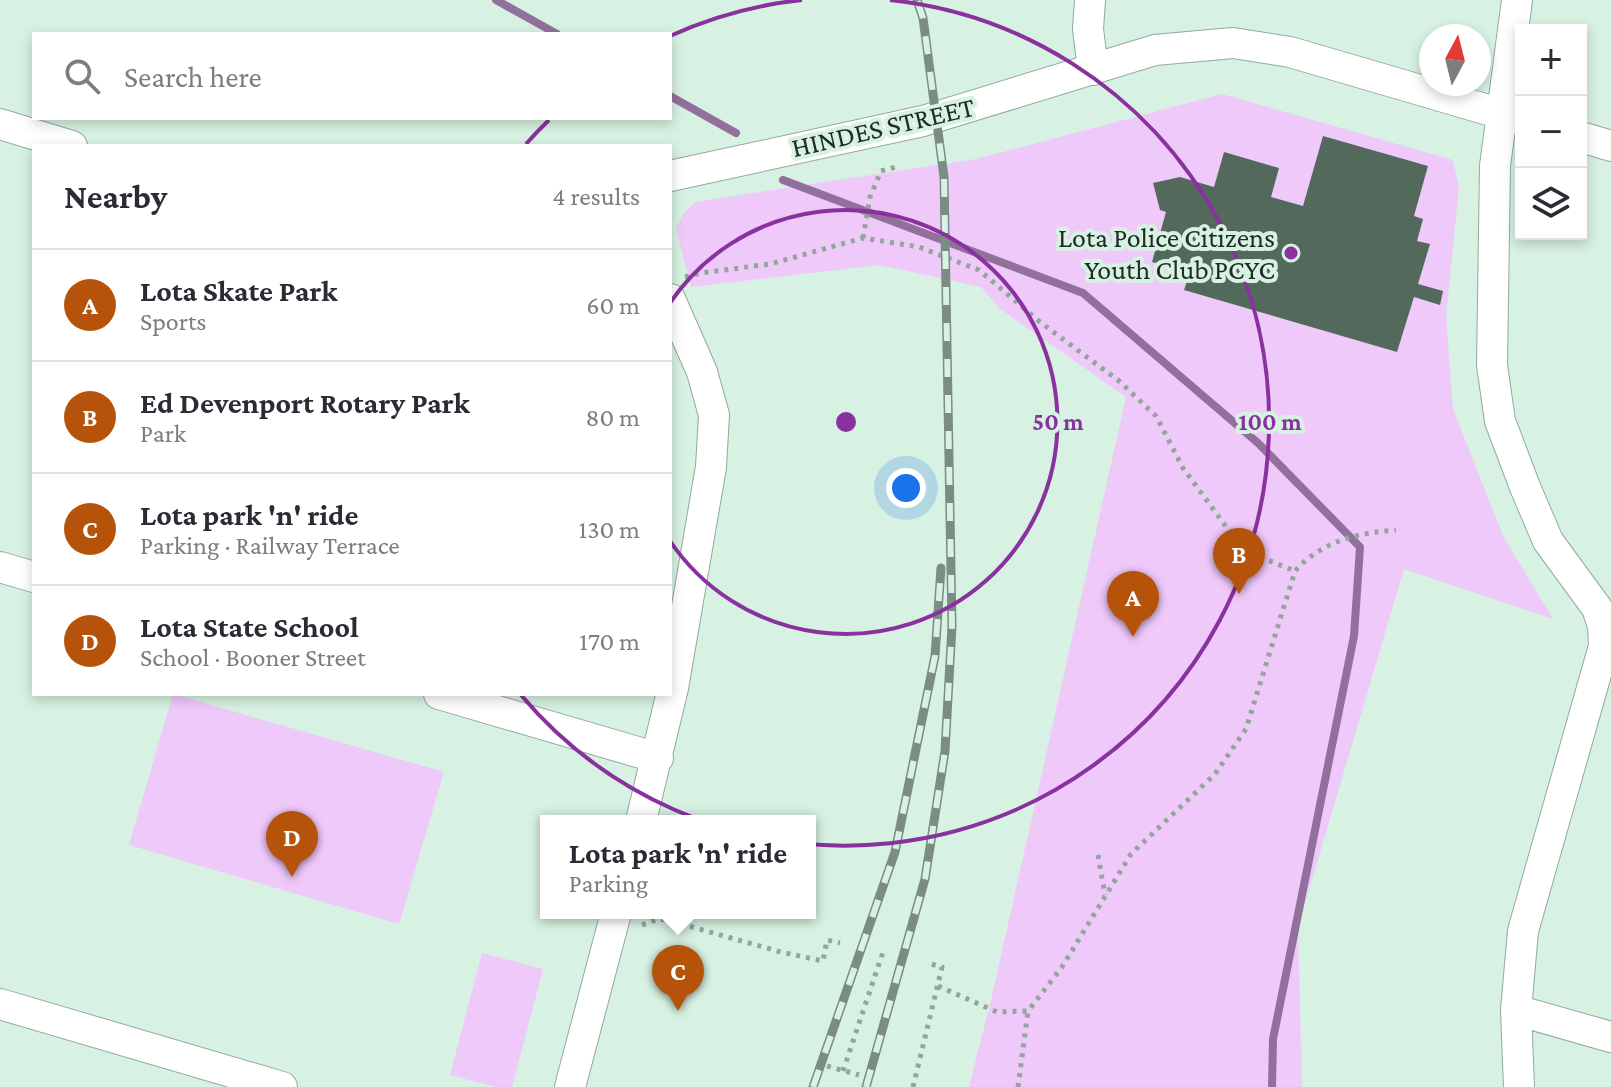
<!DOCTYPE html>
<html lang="en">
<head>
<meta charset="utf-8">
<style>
  :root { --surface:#fff; --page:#f7f7f7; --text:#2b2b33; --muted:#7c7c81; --line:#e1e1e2; --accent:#b45309 }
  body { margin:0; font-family:"Crimson Pro",serif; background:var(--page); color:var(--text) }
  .controls { position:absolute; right:24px; top:24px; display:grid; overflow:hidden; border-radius:0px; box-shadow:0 4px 12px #0003 }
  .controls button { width:72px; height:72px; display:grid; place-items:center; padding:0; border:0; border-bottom:2px solid var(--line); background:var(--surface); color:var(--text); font:40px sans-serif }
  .compass { position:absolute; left:1419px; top:24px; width:72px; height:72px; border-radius:50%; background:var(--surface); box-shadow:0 4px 12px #0003; rotate:7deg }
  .you { position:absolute; left:906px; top:488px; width:28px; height:28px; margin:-20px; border:6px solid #fff; border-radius:50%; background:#1a73e8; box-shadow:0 0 0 12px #1a73e833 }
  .badge { display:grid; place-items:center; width:52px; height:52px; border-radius:50%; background:var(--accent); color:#fff; font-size:26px; font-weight:700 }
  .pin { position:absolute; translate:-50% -66px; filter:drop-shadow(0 2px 4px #0008) }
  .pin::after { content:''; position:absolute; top:42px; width:28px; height:24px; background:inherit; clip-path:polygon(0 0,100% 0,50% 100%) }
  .popup { position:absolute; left:540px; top:815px; width:276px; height:104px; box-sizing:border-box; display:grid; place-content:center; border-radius:0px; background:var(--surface); filter:drop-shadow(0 2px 6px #0005); font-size:26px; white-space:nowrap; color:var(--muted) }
  .popup b { font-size:30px; color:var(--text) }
  .popup::after { content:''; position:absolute; left:50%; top:100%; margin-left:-16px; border:16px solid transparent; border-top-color:var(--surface) }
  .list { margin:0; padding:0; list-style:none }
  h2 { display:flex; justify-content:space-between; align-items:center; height:104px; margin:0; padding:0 32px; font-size:34px }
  h2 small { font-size:26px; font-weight:400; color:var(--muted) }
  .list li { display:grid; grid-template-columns:52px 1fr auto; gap:24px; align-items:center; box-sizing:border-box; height:112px; padding:0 32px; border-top:2px solid var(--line) }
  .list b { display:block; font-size:30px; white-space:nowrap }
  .list p { margin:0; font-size:26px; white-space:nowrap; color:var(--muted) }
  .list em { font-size:26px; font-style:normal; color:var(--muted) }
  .icon { flex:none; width:44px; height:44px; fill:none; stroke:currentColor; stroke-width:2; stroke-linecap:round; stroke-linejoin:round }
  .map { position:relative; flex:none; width:1611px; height:1087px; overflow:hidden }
  .search { position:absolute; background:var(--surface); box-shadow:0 4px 12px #0003; left:32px; top:32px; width:640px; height:88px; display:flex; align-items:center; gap:20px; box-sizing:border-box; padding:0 28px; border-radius:0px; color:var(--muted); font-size:30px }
  .panel { position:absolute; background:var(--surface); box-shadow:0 4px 12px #0003; left:32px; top:144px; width:640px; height:552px; border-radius:0px }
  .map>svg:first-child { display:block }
  .green { fill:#f0c9fb }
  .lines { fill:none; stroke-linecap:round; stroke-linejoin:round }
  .stream { stroke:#91709c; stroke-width:8 }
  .building { fill:#53695c }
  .minor-casing { stroke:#93aa9d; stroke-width:32 }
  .path { stroke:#92a69a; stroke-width:5; stroke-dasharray:4 6; stroke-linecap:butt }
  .minor { stroke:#fff; stroke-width:30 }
  .rail-casing { stroke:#7b8d83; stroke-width:9 }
  .rail { stroke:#d7f1e2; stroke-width:6; stroke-dasharray:18; stroke-linecap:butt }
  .ring { fill:none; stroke:#89319e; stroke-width:4 }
  .poi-dot { fill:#89319e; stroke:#d7f1e2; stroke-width:3 }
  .labels { text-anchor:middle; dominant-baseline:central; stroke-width:8; stroke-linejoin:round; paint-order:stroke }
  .street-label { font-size:28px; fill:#222c26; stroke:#d7f1e2 }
  .poi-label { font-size:28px; fill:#222c26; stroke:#d7f1e2; text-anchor:end }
  .centre { fill:#89319e; stroke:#d7f1e2; stroke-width:4 }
  .ring-label { font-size:24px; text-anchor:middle; font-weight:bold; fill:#89319e; stroke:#d7f1e2; stroke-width:8; stroke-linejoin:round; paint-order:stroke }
</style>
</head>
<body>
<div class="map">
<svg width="1611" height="1087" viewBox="0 0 1611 1087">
  <rect width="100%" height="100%" fill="#d7f1e2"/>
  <!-- green -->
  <path class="green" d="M1222,94L1453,160L1459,187L1446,317L1453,409L1504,538L1553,619L1404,569L1298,927L1302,1087H969L992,996L1126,397L1000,309L981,287L879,265L691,287L676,229L683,214L695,202L976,159Z
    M173,694L444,772L399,924L129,845Z
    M482,953L543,969L512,1087H496L450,1075Z"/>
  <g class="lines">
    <!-- stream -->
    <path class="stream" d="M496,0L557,34
      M670,96L736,133
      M783,180L1083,293L1258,443L1360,547L1354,636L1273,1039L1272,1087"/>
  </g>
  <!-- building -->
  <path class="building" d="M1323,136L1428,166L1414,216L1423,219L1417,241L1430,244L1418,284L1443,291L1440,305L1414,297L1397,352L1184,290L1190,272L1152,262L1166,212L1160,210L1153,183L1180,177L1214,187L1224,152L1279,168L1271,197L1303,206Z"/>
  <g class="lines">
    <!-- minor casing -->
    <g class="minor-casing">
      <path id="minor" d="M1090,0L1088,29L1093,70
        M1517,0L1495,166L1492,365L1500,421L1525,487L1548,541L1597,608L1603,626L1604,646L1523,931L1516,1010L1519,1087
        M0,124L72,146
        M1581,137L1611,146
        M670,176L923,121L1155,50L1233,43L1290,52L1519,119
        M0,567L34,577
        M439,694L658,758
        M641,821L673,688L711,467L714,415L702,372L670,299
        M0,1004L282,1087
        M1516,1010L1611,1037
        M570,1087L616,913"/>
    </g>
    <!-- path -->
    <path class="path" d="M863,238L870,197L881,171L900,166
      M685,277L701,273L770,264L863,238L919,247L979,270L1040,322L1119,381L1156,416L1183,468L1227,528L1260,557L1295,571
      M1098,855L1105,895
      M642,925L659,919L667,920L781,952L823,961L827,940L840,943
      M938,986L997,1012L1028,1011L1062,967L1131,854L1215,774L1246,729L1295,571C1322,541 1357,533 1396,530
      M827,1066L859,1075
      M843,1071L883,952
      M913,1087L942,967L927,963
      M1018,1087L1028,1011"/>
    <!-- minor -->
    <use href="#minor" class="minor"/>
    <!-- rail casing -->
    <g class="rail-casing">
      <path id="rail" d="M813,1087L895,852L935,656L941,568
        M866,1087L925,879L945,751L952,626L944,177L923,18L917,0"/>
    </g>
    <!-- rail -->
    <use href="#rail" class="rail"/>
  </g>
  <!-- distance rings -->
  <g class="ring">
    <path d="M670 303A212 212 0 1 1 670 541"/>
    <path d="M526 144A424 424 0 0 1 549 120M670 36A424 424 0 0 1 802 0M890 0A424 424 0 1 1 521 695"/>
  </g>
  <!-- markers -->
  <circle class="poi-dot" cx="1291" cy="253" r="8"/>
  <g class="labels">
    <!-- street labels -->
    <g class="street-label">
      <text transform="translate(883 127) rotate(-13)">HINDES STREET</text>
    </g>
    <!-- poi labels -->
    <g class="poi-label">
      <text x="1275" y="237">Lota Police Citizens<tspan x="1275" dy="32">Youth Club PCYC</tspan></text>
    </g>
  </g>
  <circle cx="846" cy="422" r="12" class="centre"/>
  <g class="ring-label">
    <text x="1058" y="430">50 m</text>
    <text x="1270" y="430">100 m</text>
  </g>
</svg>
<div class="controls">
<button>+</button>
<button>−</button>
<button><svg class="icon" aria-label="layers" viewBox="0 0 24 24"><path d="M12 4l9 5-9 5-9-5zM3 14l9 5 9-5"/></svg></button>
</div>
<svg class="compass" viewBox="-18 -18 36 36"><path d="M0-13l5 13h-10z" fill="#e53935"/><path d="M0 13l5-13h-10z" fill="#7c7c81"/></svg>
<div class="you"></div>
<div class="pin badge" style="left:1133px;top:637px">A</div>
<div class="pin badge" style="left:1239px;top:594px">B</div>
<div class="pin badge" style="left:678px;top:1011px">C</div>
<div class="popup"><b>Lota park 'n' ride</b>Parking</div>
<div class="pin badge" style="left:292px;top:877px">D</div>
<div class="search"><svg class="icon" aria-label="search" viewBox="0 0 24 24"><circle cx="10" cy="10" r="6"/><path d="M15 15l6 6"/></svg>Search here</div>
<section class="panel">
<h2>Nearby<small>4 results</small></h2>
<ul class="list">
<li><span class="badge">A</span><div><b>Lota Skate Park</b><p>Sports</p></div><em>60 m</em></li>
<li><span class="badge">B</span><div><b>Ed Devenport Rotary Park</b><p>Park</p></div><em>80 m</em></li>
<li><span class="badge">C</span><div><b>Lota park 'n' ride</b><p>Parking · Railway Terrace</p></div><em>130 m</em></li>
<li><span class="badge">D</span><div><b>Lota State School</b><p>School · Booner Street</p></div><em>170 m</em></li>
</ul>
</section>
</div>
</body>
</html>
